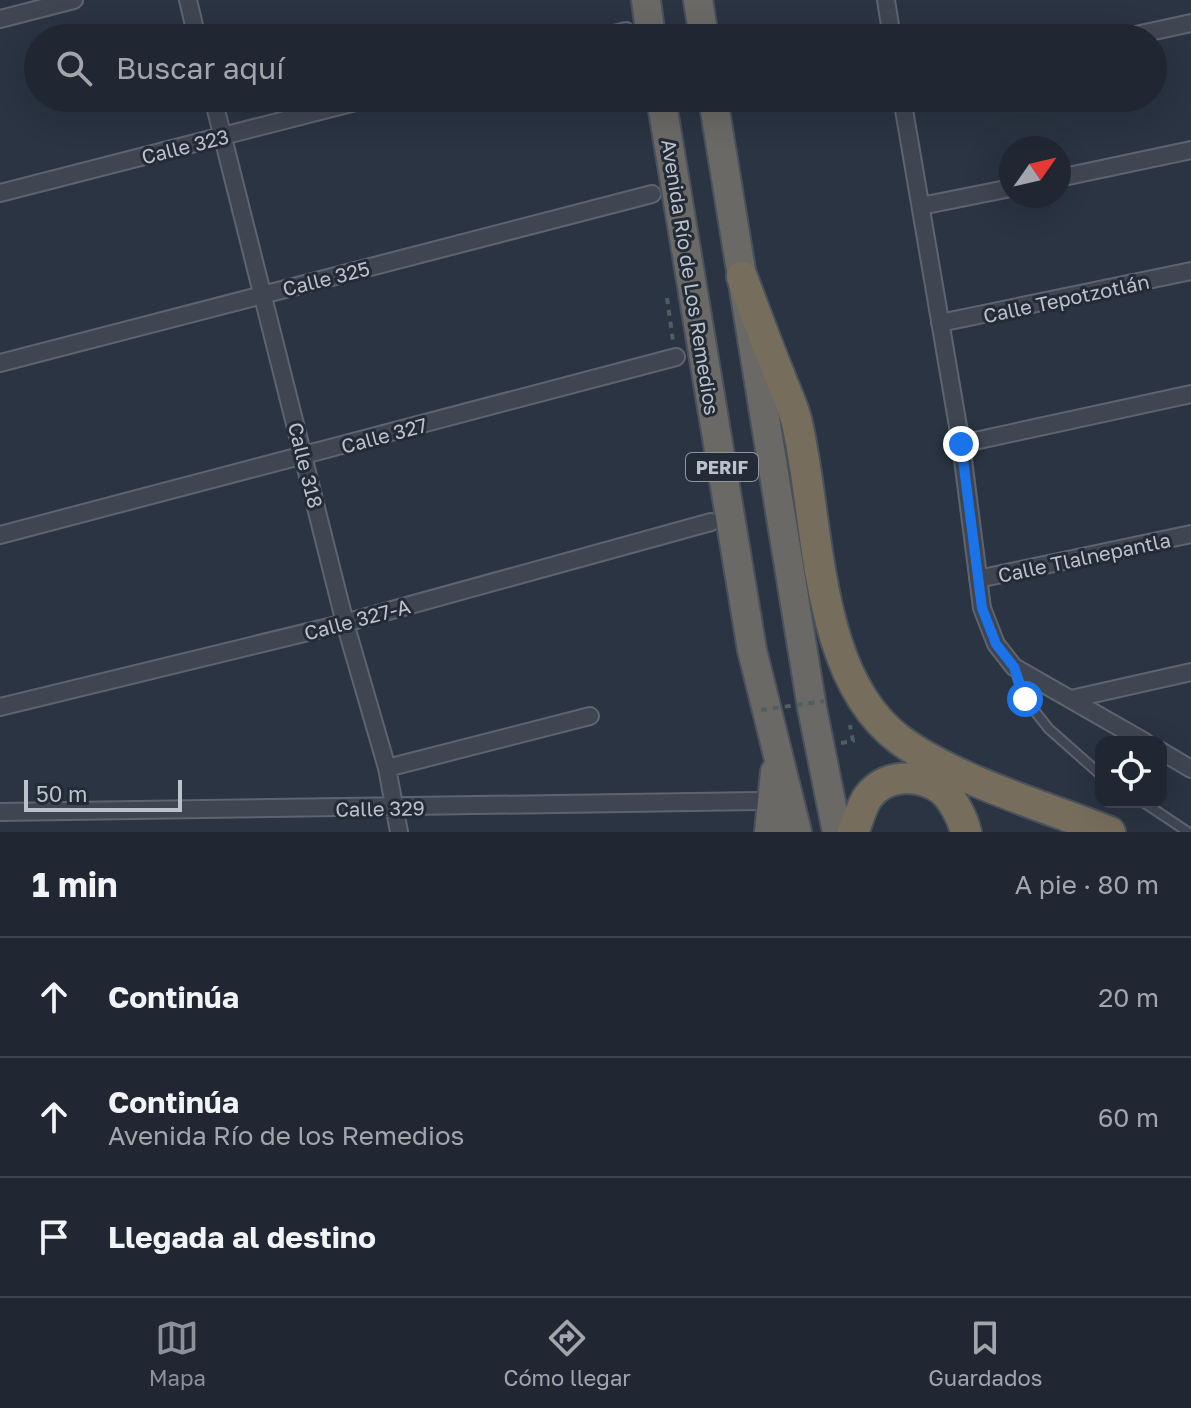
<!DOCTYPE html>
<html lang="es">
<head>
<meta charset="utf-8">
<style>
  :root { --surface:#202732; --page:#2d333e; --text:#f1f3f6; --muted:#a2a5ac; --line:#3d444d; --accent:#8c9099 }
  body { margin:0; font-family:"Golos Text",sans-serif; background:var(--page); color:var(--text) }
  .controls { position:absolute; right:24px; bottom:24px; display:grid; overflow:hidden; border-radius:16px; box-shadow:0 8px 32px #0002 }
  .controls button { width:72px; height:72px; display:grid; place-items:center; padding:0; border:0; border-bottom:2px solid var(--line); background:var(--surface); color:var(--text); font:40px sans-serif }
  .compass { position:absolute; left:999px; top:136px; width:72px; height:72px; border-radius:50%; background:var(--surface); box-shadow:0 8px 32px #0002; rotate:56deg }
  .scale { position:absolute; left:24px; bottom:20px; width:158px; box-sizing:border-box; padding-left:8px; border:4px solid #bcc2cb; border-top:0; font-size:22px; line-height:28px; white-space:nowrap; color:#bcc2cb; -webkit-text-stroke:6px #232b37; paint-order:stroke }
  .stop { position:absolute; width:24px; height:24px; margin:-18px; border:6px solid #1a73e8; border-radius:50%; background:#fff }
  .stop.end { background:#1a73e8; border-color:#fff; box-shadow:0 2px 8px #0008 }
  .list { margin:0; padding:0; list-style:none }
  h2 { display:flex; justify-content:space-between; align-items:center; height:104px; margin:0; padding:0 32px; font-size:34px }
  h2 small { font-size:26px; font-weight:400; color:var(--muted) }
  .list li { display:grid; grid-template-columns:52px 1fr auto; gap:24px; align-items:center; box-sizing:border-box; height:120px; padding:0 32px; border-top:2px solid var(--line) }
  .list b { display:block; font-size:30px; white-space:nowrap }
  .list p { margin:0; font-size:26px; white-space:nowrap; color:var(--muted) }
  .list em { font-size:26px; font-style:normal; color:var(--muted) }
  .icon { flex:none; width:44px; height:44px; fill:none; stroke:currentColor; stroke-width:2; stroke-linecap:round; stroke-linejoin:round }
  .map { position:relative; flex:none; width:1191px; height:832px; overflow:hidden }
  .search { position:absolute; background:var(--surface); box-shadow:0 8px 32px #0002; left:24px; right:24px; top:24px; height:88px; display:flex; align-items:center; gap:20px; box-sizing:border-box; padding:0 28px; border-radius:44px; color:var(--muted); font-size:30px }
  .sheet { height:464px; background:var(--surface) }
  nav { display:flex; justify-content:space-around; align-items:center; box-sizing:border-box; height:112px; border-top:2px solid var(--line); background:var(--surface); font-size:22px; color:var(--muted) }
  nav a { display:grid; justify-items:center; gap:4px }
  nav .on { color:var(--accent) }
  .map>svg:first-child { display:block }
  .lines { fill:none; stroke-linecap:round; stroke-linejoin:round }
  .service-casing { stroke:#5d646f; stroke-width:12 }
  .minor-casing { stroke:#5d646f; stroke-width:20 }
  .trunk-casing { stroke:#49515c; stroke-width:32 }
  .motorway-casing { stroke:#49515c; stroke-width:34 }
  .path { stroke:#4d5f61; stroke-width:4; stroke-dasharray:6 6; stroke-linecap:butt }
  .service { stroke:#3f4652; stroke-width:8 }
  .minor { stroke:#3f4652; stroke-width:16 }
  .trunk { stroke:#6a6966; stroke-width:28 }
  .motorway { stroke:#776d5c; stroke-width:30 }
  .path-bridge { stroke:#4d5f61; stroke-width:4; stroke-dasharray:6 6; stroke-linecap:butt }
  .route { stroke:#1a73e8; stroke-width:10 }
  .labels { text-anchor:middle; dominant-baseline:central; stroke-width:6; stroke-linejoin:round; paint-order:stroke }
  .shield { fill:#232b37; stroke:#8e959f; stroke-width:2 }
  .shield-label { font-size:18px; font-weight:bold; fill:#bcc2cb }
  .street-label { font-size:20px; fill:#bcc2cb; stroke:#232b37 }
</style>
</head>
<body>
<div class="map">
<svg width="1191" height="832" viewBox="0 0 1191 832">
  <rect width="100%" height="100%" fill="#2a3442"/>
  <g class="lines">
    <!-- service casing -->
    <g class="service-casing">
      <path id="service" d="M1016,672L1025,699L1049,729L1101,775
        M1143,802L1188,832"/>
    </g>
    <!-- minor casing -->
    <g class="minor-casing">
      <path id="minor" d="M188,0L197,38
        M886,0L892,38
        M0,19L74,0
        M599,38L626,31
        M1122,38L1191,23
        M213,98L345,623L387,768L399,832
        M902,98L961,444L982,608L996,644L1014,667L1145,742
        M1059,178L1191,150
        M0,193L371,98
        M921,206L1011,188
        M940,323L1191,271
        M0,363L652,194
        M961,444L1191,394
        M0,535L676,357
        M978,579L1191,534
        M1071,699L1191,672
        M0,707L345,623L711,522
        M1161,751L1191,769
        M387,768L590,716
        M0,812L759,801"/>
    </g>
    <!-- trunk casing -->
    <g class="trunk-casing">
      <path id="trunk" d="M646,0L651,38
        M698,0L704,38
        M661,98L752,650L797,832
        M713,98L812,708L837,832
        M769,832L775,772"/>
    </g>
    <!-- motorway casing -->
    <g class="motorway-casing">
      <path id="motorway" d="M742,277C754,309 766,342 779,374C784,388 792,404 796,419C820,517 812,675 900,740C954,780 1046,807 1110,832
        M853,832C858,822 861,806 868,797C885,774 919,773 941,789C952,797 963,819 966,832"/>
    </g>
    <!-- path -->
    <path class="path" d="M667,298L673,341
      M841,743L853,741L850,725"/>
    <!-- service -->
    <use href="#service" class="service"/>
    <!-- minor -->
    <use href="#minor" class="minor"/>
    <!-- trunk -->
    <use href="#trunk" class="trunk"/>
    <!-- motorway -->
    <use href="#motorway" class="motorway"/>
    <!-- path-bridge -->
    <path class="path-bridge" d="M761,710L824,701"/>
  </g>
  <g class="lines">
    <!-- route -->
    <path class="route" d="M961,444L982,608L996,644L1014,667L1025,699"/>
  </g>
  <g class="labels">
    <!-- shield labels -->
    <rect class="shield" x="686" y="453" width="72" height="28" rx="6"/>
    <g class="shield-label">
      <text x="722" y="467">PERIF</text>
    </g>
    <!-- street labels -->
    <g class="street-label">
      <text transform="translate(185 146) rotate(-14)">Calle 323</text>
      <text transform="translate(691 277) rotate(81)">Avenida Río de Los Remedios</text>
      <text transform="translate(326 278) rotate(-14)">Calle 325</text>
      <text transform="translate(1066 298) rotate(-12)">Calle Tepotzotlán</text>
      <text transform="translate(384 435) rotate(-15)">Calle 327</text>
      <text transform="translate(306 465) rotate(76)">Calle 318</text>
      <text transform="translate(1084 557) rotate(-12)">Calle Tlalnepantla</text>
      <text transform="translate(357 619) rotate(-15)">Calle 327-A</text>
      <text transform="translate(380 808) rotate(-1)">Calle 329</text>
    </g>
  </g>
</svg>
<div class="controls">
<button><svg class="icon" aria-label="locate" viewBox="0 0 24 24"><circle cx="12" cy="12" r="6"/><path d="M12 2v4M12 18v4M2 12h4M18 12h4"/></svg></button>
</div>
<svg class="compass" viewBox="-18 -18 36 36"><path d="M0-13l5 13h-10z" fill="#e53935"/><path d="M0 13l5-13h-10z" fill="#a2a5ac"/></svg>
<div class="scale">50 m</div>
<div class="stop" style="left:1025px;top:699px"></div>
<div class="stop end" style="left:961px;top:444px"></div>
<div class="search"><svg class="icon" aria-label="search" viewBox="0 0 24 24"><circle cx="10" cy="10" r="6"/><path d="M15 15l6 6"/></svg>Buscar aquí</div>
</div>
<section class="sheet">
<h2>1 min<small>A pie · 80 m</small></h2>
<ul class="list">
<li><svg class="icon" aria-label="ahead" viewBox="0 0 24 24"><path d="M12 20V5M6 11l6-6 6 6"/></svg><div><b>Continúa</b></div><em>20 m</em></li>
<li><svg class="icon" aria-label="ahead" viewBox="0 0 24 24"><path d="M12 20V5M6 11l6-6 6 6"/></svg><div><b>Continúa</b><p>Avenida Río de los Remedios</p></div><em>60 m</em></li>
<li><svg class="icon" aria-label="arrive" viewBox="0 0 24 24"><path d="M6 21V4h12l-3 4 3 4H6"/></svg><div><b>Llegada al destino</b></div></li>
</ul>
</section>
<nav>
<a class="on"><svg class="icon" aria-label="map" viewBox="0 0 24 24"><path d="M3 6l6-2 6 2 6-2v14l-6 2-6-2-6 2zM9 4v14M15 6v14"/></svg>Mapa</a>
<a><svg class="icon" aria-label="directions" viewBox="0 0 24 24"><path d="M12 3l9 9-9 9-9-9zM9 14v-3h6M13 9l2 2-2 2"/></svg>Cómo llegar</a>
<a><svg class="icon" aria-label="saved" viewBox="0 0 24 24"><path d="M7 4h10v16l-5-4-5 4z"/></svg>Guardados</a>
</nav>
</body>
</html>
